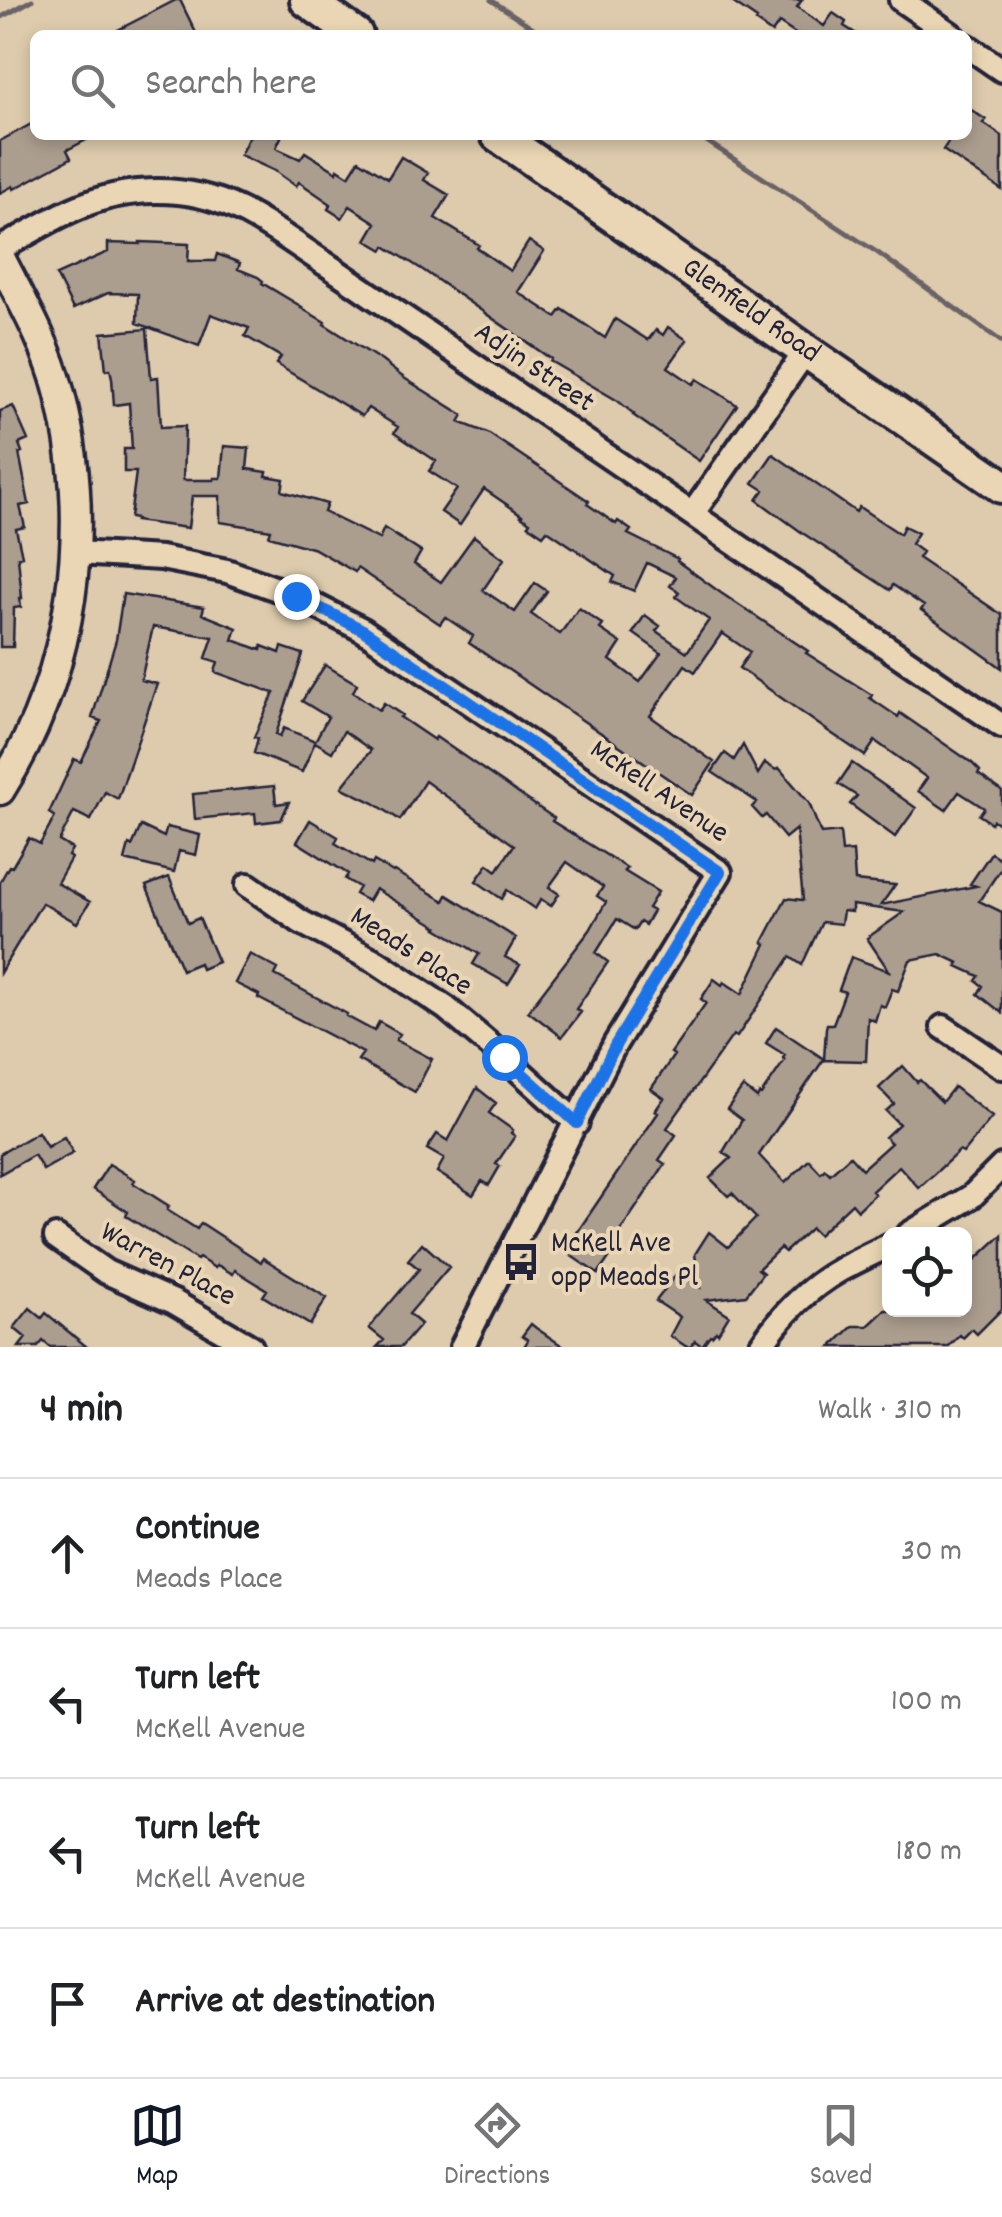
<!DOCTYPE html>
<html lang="en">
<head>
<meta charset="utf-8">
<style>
  :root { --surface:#fff; --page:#f6f6f6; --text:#202124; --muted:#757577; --line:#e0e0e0; --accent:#111827 }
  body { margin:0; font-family:Dekko,sans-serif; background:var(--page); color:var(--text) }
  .controls { position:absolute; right:30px; bottom:30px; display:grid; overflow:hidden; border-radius:15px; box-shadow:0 5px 15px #0003 }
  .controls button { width:90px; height:90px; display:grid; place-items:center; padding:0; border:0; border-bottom:2px solid var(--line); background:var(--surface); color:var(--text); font:50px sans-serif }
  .stop { position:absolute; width:30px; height:30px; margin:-22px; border:8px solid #1a73e8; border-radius:50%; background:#fff }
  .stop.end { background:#1a73e8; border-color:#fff; box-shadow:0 2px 10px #0008 }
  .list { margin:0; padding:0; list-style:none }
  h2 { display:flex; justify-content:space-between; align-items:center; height:130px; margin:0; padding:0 40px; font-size:42px }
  h2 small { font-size:32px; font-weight:400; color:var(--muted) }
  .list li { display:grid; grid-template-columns:65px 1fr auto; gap:30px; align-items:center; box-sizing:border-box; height:150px; padding:0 40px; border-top:2px solid var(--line) }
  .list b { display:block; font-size:38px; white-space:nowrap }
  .list p { margin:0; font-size:32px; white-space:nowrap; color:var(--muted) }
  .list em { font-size:32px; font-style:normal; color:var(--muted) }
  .icon { flex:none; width:55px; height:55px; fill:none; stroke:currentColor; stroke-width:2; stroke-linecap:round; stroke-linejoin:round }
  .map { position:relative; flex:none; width:1002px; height:1347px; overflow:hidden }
  .search { position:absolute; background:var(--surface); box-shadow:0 5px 15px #0003; left:30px; right:30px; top:30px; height:110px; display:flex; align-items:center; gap:25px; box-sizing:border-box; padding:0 35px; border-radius:15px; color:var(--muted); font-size:38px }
  .sheet { height:730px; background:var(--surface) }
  nav { display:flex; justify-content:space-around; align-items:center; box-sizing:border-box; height:140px; border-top:2px solid var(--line); background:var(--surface); font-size:28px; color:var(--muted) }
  nav a { display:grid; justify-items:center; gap:5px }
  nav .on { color:var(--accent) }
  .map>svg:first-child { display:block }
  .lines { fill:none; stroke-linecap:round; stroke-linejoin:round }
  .stream { stroke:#696266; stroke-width:5 }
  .building { fill:#ac9e8f; stroke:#22223b; stroke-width:2.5 }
  .minor-casing { stroke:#22223b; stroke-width:30 }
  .tertiary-casing { stroke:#22223b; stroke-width:35 }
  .secondary-casing { stroke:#22223b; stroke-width:40 }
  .minor { stroke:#ead6b4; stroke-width:22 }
  .tertiary { stroke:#ead6b4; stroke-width:28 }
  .secondary { stroke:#ead6b4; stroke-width:32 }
  .route { stroke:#1a73e8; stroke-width:12 }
  .labels { text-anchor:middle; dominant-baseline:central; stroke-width:8; stroke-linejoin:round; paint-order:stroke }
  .street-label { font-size:30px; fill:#22223b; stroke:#ead6b4 }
  .poi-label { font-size:30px; fill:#22223b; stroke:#ead6b4; text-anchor:start }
</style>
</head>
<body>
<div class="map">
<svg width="1002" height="1347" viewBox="0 0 1002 1347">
  <rect width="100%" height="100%" fill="#decbad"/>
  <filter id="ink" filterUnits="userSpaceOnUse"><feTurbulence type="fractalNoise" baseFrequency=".01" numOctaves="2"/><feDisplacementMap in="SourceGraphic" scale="20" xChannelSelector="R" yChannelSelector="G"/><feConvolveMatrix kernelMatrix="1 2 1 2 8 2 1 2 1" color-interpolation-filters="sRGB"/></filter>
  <g filter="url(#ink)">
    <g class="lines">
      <!-- stream -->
      <path class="stream" d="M491,0L544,35
        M0,18L32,0
        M697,135L878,253L1002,342"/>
    </g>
    <!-- building -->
    <path class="building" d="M176,0H180L197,35H108Z
      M729,0H802L797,7L824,26L833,13L846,22L844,26L858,35H797L779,23L772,33L756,22L757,19Z
      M967,107L986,120L983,123L1002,136V190L943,150L953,135H967Z
      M35,122V135H96L67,150L71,158L14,189L13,186L0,193V141Z
      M250,135H282L276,148L300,159L305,152L337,172L338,169L349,176L359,160L388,178L401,157L428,173L424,180L449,195L435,218L479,245L477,248L510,271L529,241L544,251L518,292L556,317L562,309L605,338L615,319L648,340L656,330L663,335L668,327L687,340L668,367L693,384L697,379L737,405L699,461L633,415L634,414L618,401L550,361L551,359L423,270L385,246L383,250L366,240L376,223L350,206L342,218L328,209L331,204L299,182L296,186L275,171L240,155Z
      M140,242L189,244L188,261H215L217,254L240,263L238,269L258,277L263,281L262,283L302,307L301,308L325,322L324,324L382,361L404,378L463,415L459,422L488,433L589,501L587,504L616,524L618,521L631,530L628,534L678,559L677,561L721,593L808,651L806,653L872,695L870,698L898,717L900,713L972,763L980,771L978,774L1002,791V826L993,820L991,823L979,815L984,808L959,792L946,810L918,791L927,778L875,741L865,756L828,731L739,668L750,652L722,633L695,672L685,665L650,716L714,762L692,795L469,643L473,636L445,617L440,624L357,568L355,572L315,549L269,536L271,530L220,522V496H192L188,528L135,521L136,519L130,518L136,472H124V449H132L129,403L114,405L112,378L110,369L106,370L102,333L147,329L151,378L158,377L161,427L185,426L183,480H214V478H221L224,446L249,448L247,469L267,472L266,476L284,479L282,491L327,504L324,512L379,539L384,528L421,552L414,564L441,582L474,536L504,559L483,590L515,612L535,583L547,591L531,614L560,634L579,608L603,625L600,629L621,643L610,660L640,682L661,653L633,633L645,615L660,626L656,631L687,652L709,620L676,597L679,592L670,586L676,577L647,563L634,591L612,582L615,576L547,530L543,535L528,525L530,522L521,516L522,515L484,489L460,525L441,512L457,489L429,471L436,461L394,433L398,427L368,408L362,416L276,364L281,357L245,336L249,328L211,314L199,346L137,323L138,294L108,293L73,309L56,275L108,252V243L140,244Z
      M13,406L28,440L19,444L22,452L19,453L29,504L20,506L25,527L16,529L22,556L18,557L22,598H20L21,607L14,608L13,647H0V411Z
      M773,454L856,512L859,507L900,534L904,526L918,533L911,544L922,552L918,558L1002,615V668L921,610L924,606L893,585L890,590L804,534L757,500L764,490L753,483Z
      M123,594L204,607L202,614L237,628L233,640L261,650L262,646L280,653L282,647L303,654L276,734L280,736L284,728L315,741L328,717L302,701L325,665L357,684L353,692L379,710L384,703L402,715L400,717L434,740L436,737L449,746L554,818L552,821L627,868L624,871L658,892L648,908L653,911L645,925L640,922L635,930L617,919L596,953L608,962L576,1009L581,1012L562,1037L528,1011L590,930L606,902L597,896L603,887L567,862L549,887L559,894L551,906L541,899L535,909L507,890L502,899L476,881L488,864L497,871L514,845L425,781L400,820L374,803L343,788L342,787L371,750L344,731L332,752L315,742L302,772L254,753L258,738L254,737L274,693L215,672L218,662L206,658L213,637L153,627L141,680L157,684L118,799L105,792L91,820L74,812L59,841L72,849L68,856L71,858L57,883L90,902L77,923L42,903L0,973V882L9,866L12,867L29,838L40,844L55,817L49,813L74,759L81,762L101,721L92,718L116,640Z
      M743,745L758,774L765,763L776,770L779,768L809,803L821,834L840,832L842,852L853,851L855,881L895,885L881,905L976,886L970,884L991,853L1002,860V867L979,901L1002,912V1013L978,994L983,986L976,981L979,976L957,966L959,963L940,954L910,960L898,991L892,989L885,1007L880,1005L875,1021L868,1018L866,1061L824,1060L826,1028L827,1024H833L845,992L839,990L851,957L889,971L867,938L904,912L852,905V912L843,911L841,924L822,922L802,965L790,957L737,1037L733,1035L667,1128L676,1135L659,1160L665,1164L617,1236L622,1239L598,1274L567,1253L577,1239L574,1237L658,1113L655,1111L664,1098L651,1089L674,1055L671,1053L706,1003L701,999L714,979L722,985L724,982L742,994L766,944L763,942L786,898L803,900L796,829L785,838L766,815L762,818L752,807L757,802L712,772L725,753L734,760Z
      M852,763L916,808L895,837L850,804L857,796L838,784Z
      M274,786L276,804L289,802L281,820L256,823L255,813L195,819L193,794Z
      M310,820L338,837L335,843L372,865L374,861L393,872L394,871L444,901L447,895L516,938L505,957L520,965L508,984L473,964L479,954L437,928L438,927L430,922L375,889L368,901L355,894L359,887L345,879L348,874L297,842Z
      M141,826L164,837L167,827L200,835L196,855L179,851L174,872L125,860L129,845L132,846Z
      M169,877L188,923L199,918L218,962L201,969L199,963L182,970L146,886Z
      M250,954L278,969L275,975L347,1014L346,1016L374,1031L379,1022L400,1034L396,1040L432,1059L415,1092L358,1060L363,1053L258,998L259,995L235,983Z
      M776,1027L824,1059L759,1155L785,1183L809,1160L821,1173L825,1169L830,1174L850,1156L862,1169L891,1143L885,1137L899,1124L886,1111L894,1104L879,1088L903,1066L917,1082L920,1080L942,1102L954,1087L992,1117L963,1153L959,1151L919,1188L899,1166L872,1191L875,1194L858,1210L852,1203L818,1235L811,1228L785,1252L780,1248L758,1269L763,1273L746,1295L706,1300L729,1315L718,1333L716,1331L712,1336L710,1335L702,1346L695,1341L691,1347H687L670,1336L680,1317L656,1301L678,1272L700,1287L695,1254L709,1232L728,1247L756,1218L732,1193L728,1196L710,1178L731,1158L723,1152L742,1120L727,1109L743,1087L757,1098L759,1094L761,1095L785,1060L783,1058L785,1055L766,1043Z
      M477,1088L496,1103L489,1113L513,1130L511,1133L515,1136L496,1164L500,1166L489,1185L482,1181L473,1195L437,1172L444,1159L427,1149L437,1134L448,1141Z
      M38,1132L47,1147L64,1137L73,1153L43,1170L34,1155L0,1174V1154Z
      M109,1164L135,1180L133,1183L169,1206L167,1210L197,1229L201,1223L261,1262L263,1258L327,1298L310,1325L263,1296L267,1290L235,1270L233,1274L217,1265L215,1268L199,1258L197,1260L126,1216L128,1212L93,1189Z
      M1002,1235V1309L977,1334L972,1329L963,1338L960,1335L948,1347H831L853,1326H868L885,1310H964V1253L972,1263Z
      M422,1243L449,1267L409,1314L421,1324L401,1347H377L384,1340L369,1328L419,1269L408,1260Z
      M30,1308L42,1318L46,1313L87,1347H50L43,1341L38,1347H19L26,1338L14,1328Z
      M531,1324L536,1328L564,1347H524L528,1340L522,1336Z"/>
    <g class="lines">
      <!-- minor casing -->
      <g class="minor-casing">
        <path id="minor" d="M901,0L952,35
          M967,46L1002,70
          M0,249C24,236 49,220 74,209C125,186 187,184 238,209C270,224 299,247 329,266L1002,726
          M693,513L806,351
          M76,553L161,558L227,571L296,596L363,630L720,872L615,1044L462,1347
          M248,885L301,922L377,962L446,1008L504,1057L577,1123
          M943,1027L1002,1067
          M909,1234L972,1196L1002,1166
          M56,1237L106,1272L174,1302L251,1347
          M760,1347C780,1317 808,1288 840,1270C856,1261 873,1253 890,1245"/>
      </g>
      <!-- tertiary casing -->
      <g class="tertiary-casing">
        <path id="tertiary" d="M0,258C22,301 47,344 59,391C94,524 74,673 0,790"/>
      </g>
      <!-- secondary casing -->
      <g class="secondary-casing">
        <g id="secondary">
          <path d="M307,0L356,35"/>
          <path id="s1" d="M498,135L806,351L1002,486"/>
        </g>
      </g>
      <!-- minor -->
      <use href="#minor" class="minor"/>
      <!-- tertiary -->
      <use href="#tertiary" class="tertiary"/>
      <!-- secondary -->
      <use href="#secondary" class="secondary"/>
    </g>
  </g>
  <g class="lines" filter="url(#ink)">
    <!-- route -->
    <path class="route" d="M296,596L363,630L720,872L616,1044L577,1123L504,1057"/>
  </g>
  <!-- icons -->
  <defs>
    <g id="bus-bare" transform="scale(3)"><path d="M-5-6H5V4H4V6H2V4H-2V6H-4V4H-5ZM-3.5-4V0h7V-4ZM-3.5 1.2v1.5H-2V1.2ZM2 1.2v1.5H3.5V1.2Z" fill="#22223b" stroke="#ead6b4" stroke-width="2.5" paint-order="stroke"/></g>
  </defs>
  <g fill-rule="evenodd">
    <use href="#bus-bare" x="521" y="1262"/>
  </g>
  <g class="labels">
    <!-- street labels -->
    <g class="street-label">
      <text stroke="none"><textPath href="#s1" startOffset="308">Glenfield Road</textPath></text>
      <text transform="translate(533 369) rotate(34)">Adjin Street</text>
      <text transform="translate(658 793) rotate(34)">McKell Avenue</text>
      <text transform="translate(410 953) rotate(33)">Meads Place</text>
      <text transform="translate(167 1266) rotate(28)">Warren Place</text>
    </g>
    <!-- poi labels -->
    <g class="poi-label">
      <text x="551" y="1245">McKell Ave<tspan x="551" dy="34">opp Meads Pl</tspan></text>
    </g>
  </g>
</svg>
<div class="controls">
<button><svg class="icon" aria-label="locate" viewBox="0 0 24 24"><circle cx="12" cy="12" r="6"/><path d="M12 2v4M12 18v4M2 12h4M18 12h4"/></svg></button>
</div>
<div class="stop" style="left:504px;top:1057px"></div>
<div class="stop end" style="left:296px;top:596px"></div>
<div class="search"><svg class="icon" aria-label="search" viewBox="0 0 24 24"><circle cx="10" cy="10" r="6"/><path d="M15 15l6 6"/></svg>Search here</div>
</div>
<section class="sheet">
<h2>4 min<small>Walk · 310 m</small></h2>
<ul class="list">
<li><svg class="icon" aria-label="ahead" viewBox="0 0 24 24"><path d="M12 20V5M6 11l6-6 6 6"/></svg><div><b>Continue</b><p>Meads Place</p></div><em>30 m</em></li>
<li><svg class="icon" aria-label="left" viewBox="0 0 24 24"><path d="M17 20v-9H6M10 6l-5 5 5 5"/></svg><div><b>Turn left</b><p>McKell Avenue</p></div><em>100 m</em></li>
<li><svg class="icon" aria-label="left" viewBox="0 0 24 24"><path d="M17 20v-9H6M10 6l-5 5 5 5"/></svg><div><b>Turn left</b><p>McKell Avenue</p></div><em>180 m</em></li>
<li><svg class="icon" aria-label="arrive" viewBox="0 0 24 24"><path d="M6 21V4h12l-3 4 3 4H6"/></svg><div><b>Arrive at destination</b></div></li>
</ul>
</section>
<nav>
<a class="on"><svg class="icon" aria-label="map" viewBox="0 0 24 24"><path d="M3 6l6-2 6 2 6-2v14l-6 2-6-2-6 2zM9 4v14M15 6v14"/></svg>Map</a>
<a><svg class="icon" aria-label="directions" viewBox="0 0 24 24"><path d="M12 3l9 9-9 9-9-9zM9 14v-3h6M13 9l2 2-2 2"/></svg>Directions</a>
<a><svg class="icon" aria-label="saved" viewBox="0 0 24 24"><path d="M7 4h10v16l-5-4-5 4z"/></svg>Saved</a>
</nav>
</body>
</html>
